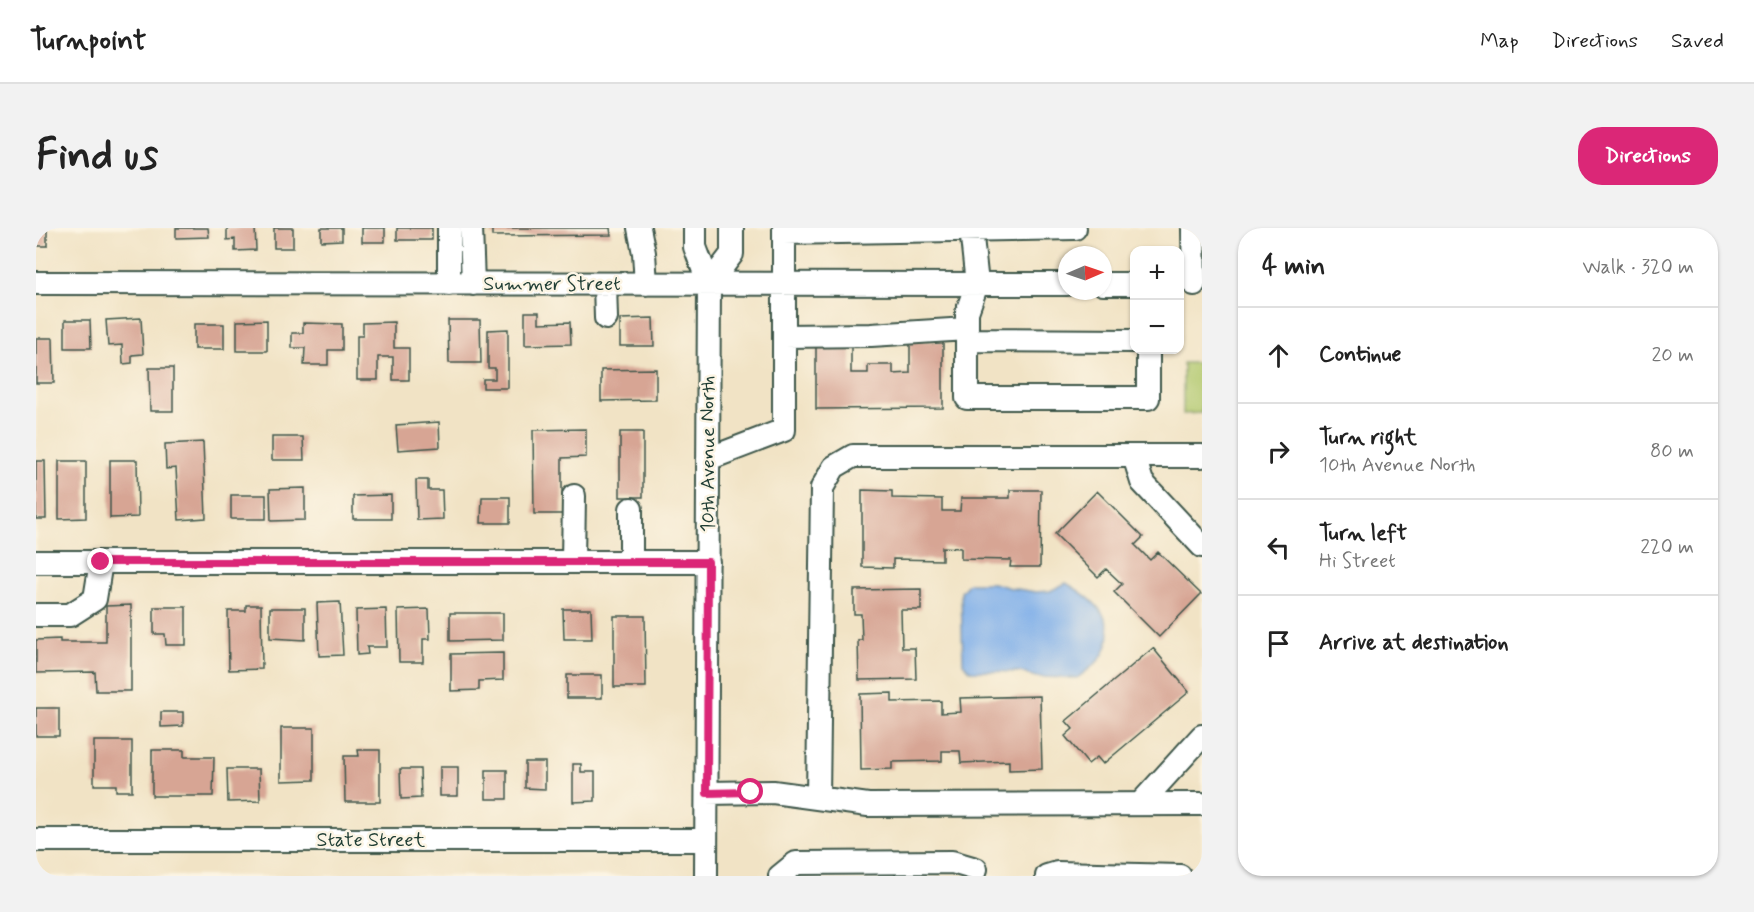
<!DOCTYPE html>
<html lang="en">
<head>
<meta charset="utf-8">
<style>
  :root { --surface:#fff; --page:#f2f2f2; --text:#222; --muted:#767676; --line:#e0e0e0; --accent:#db2777 }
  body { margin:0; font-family:Mynerve,sans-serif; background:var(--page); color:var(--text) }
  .controls { position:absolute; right:18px; top:18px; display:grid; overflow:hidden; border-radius:12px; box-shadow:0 2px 4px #0004 }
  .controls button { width:54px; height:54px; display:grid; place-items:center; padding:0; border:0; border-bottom:2px solid var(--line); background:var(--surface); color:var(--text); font:30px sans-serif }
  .compass { position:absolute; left:1022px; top:18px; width:54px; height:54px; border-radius:50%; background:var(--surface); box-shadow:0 2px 4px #0004; rotate:88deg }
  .stop { position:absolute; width:18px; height:18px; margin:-14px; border:4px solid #db2777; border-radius:50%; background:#fff }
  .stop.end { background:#db2777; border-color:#fff; box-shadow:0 2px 6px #0008 }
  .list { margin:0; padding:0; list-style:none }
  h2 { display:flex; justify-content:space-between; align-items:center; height:78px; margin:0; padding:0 24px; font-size:26px }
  h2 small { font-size:20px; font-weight:400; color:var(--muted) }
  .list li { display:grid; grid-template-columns:39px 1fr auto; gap:18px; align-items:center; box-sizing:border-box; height:96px; padding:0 24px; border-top:2px solid var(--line) }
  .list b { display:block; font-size:22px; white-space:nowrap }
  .list p { margin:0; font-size:20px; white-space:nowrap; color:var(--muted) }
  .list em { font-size:20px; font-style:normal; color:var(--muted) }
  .icon { flex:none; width:33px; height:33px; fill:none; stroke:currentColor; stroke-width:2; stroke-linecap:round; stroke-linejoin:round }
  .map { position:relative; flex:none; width:1166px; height:648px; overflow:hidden; border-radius:24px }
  header { display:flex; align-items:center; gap:36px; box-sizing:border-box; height:84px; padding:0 30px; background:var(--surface); border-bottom:2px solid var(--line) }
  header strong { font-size:28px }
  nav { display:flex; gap:33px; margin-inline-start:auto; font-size:21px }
  .intro { display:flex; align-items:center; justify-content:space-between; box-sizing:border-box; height:144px; padding:0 36px }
  h1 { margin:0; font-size:42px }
  .button { padding:15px 27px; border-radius:24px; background:var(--accent); color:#fff; font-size:21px; font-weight:700 }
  main { display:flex; gap:36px; padding:0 36px }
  aside { flex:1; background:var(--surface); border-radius:24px; box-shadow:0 2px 4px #0004 }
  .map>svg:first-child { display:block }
  .green { fill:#b0c76c; stroke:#688250; stroke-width:1.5 }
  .water { fill:#7eaee9; stroke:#4e768e; stroke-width:1.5 }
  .building { fill:#d7a594 }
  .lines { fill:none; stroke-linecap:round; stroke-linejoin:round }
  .minor-casing { stroke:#3e564a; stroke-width:26 }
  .minor { stroke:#fff; stroke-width:22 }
  .route { stroke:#db2777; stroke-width:8 }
  .labels { text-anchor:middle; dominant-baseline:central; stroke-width:5; stroke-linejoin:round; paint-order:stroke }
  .street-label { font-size:20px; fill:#1f3d34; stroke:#fcf5e5 }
</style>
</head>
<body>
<header>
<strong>Turnpoint</strong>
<nav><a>Map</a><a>Directions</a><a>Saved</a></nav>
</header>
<div class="intro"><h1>Find us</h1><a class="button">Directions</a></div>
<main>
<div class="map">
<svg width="1166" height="648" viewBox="0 0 1166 648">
  <rect width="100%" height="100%" fill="#fcf5e5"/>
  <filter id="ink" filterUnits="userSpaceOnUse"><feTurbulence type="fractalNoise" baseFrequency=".0167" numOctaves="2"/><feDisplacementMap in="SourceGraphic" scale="12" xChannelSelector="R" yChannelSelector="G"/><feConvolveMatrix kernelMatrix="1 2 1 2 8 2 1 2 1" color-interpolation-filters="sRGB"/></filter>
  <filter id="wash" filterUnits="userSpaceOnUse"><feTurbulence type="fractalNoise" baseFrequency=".008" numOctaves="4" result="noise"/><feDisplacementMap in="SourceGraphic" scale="24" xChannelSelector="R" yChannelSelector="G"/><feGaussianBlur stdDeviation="1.35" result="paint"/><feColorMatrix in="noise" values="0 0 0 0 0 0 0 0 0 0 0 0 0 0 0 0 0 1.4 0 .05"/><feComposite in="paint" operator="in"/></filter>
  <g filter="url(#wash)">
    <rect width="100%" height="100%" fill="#f1e3c5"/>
    <!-- green -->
    <path class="green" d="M1147,135H1166V185L1147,186Z"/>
    <!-- water -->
    <path class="water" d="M933,355H957L975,360L1000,364L1014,363L1030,355C1058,371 1086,394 1066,428C1061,436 1049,444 1041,450L1000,449L984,444L935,443L927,435L925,364Z"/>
    <g id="blocks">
      <!-- building -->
      <path class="building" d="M0,0H11V18H0Z
        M140,0H172L173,9L140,10Z
        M191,0H219L220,22L199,23V11L191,12Z
        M238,0H257V20H238Z
        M285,0H306V12L285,13Z
        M326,0H349V14H326Z
        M361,0H396V12H361Z
        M456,0H574L575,7L456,8Z
        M489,84H503V95L534,94L535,116L489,117Z
        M105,90L107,126L96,127V135L87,136L86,117L72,118L70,92Z
        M617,90L618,118H584V91Z
        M29,92H54L55,120H29Z
        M231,92V123H201V93Z
        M412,92H444L445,135H413Z
        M358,94V120H373V152H357V129H342V152H321V108H327V95Z
        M267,95L306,96V122H292V137H268L269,120H256V105H267Z
        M158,96H188V121H158Z
        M472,101V160H447V151H459V140H452V102Z
        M0,110H17L18,155H0Z
        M780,113H815V145H832V137H857V146L874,145V113H907V180L780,181Z
        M113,140H137V183H114Z
        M620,141V172L565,173V142Z
        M403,194L404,219L362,222L360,197Z
        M550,201V229L526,230V286H498L497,202Z
        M584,204H607V269H584Z
        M236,209H267L268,232H236Z
        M167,214L170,290L143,292L140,240L130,241L129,216Z
        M74,232H101L102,289L74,290Z
        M0,233H9L10,291H0Z
        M23,233H50V290L23,291Z
        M380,252H392V262H406L407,291L381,292Z
        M269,260V292L235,293L234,261Z
        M826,262L856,263V270L906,271V283H924L925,270H974V262H1005L1004,339H974L975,332L925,331V320L906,319V332L857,331V340L826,339Z
        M1061,263L1107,309L1099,317L1114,332L1122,324L1165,366L1123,409L1078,364L1086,356L1070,341L1062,349L1019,306Z
        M195,267H230V291H195Z
        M355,267V291H317V268Z
        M446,269H474V295H445Z
        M885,361V382H865L866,420H879L880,451L823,452L822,412H826L825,386H818V362Z
        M304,374L307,427L283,428L281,375Z
        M95,377V463H60L59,444L0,445V412L24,411V414H70V378Z
        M210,377H225L226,441L193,442L192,383H210Z
        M118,379H150V417H130L129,406H118Z
        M234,380H269V412L234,410Z
        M350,381L351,419H331L332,426L321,427L320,382Z
        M393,381L394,411H387V434H363L362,382Z
        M527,381H555L556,411H528Z
        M414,385H467V412L414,413Z
        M578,388H609L610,459H578Z
        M1117,420L1153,464L1067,536L1061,529L1052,536L1029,508L1037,501L1030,493Z
        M467,425V452L443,453V462L415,463V426Z
        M531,447H566V470H531Z
        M856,465V474L905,473V485L925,484L924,470L1004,468L1006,541L973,542V533L925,535L924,523H906V533L856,534V541L825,542L824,466Z
        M0,480H23V508H0Z
        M125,484H147V498L125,499Z
        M245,500H278V552L245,553Z
        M58,513H96V563H80V557H58Z
        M116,522H148V529H178L177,568H116Z
        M322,522H344V574H309L308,528H323Z
        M489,534H509V561L489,560Z
        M537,536H545V544H559V573L537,574Z
        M404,539H422V568H404Z
        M191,541H223L224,573L192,574Z
        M364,541H384L385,570L365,571Z
        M450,542H471V571H450Z"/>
    </g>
  </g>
  <g filter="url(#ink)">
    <use href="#blocks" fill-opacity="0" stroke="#3e564a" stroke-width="1.5"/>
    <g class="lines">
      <!-- minor casing -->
      <g class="minor-casing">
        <path id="minor" d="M413,0V56
          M435,0L437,56
          M603,0L608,25L610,56
          M659,0V19L673,56L670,648
          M935,0L941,56L931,84V170H1112V122
          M1157,0L1158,56
          M748,5L1039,0
          M0,55L1031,56
          M569,56L570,90
          M673,56L696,26V0
          M1067,56H1098
          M748,108L835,107L931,101
          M931,112L1098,113
          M1098,228L1106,254L1166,318
          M672,231L748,202V0
          M0,334H672
          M537,334L538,268
          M595,334V281
          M0,387H34L59,371L65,334
          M671,565L737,564L832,577L1166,576
          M782,570L786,260L798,239L817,228H1166
          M1104,576L1166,508
          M0,612H670
          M744,648L760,635L916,634L940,641
          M1011,648L1021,645L1144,648"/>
      </g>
      <!-- minor -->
      <use href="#minor" class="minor"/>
    </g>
  </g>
  <g class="lines" filter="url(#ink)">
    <!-- route -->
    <path class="route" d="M65,334H672L671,565L715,564"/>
  </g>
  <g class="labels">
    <!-- street labels -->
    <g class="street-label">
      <text x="516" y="56">Summer Street</text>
      <text transform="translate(672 226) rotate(-90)">10th Avenue North</text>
      <text x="335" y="612">State Street</text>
    </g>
  </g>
</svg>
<div class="controls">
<button>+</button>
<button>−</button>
</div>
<svg class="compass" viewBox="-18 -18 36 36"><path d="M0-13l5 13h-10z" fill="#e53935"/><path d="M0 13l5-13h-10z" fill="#767676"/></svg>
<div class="stop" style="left:715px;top:564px"></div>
<div class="stop end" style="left:65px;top:334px"></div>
</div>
<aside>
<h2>4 min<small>Walk · 320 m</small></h2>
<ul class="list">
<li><svg class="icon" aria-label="ahead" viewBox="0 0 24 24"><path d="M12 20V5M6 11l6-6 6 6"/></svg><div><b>Continue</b></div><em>20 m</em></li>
<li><svg class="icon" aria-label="right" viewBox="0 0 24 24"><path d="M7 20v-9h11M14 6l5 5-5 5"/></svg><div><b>Turn right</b><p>10th Avenue North</p></div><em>80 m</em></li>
<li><svg class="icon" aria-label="left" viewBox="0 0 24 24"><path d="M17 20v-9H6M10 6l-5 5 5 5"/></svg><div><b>Turn left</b><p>Hi Street</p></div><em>220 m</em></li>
<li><svg class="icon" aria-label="arrive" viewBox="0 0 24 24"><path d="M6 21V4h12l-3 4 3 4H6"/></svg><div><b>Arrive at destination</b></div></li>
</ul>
</aside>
</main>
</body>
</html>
